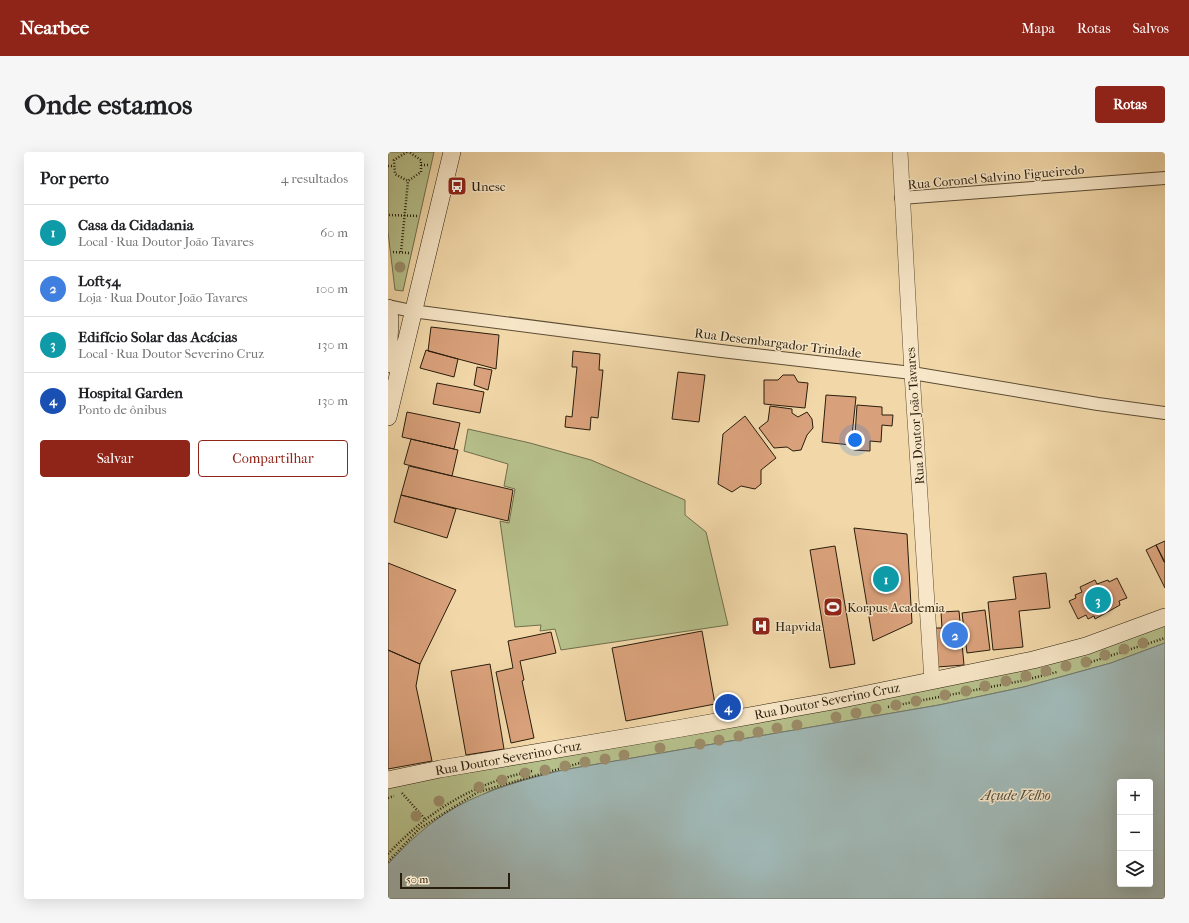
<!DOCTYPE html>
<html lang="pt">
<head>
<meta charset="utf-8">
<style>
  :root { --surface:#fff; --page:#f6f6f6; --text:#202124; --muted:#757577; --line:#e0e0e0; --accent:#8f2418 }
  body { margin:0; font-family:"IM FELL French Canon",serif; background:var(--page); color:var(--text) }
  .controls { position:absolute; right:12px; bottom:12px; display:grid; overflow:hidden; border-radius:4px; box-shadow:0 4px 16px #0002 }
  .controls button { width:36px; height:36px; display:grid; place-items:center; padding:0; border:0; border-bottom:1px solid var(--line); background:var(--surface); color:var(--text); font:20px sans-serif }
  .scale { position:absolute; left:12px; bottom:10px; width:110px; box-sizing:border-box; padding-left:4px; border:2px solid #291d0c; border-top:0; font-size:11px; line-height:14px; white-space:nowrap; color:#291d0c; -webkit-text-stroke:3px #f7e6c7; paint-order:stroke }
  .you { position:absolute; left:467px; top:288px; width:14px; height:14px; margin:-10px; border:3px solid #fff; border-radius:50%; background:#1a73e8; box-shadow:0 0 0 6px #1a73e833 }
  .badge { display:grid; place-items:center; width:26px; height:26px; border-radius:50%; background:var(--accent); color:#fff; font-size:13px; font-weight:700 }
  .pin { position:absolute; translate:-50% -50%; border:2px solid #fff; box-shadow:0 1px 4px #0006 }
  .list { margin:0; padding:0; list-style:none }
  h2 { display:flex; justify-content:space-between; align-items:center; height:52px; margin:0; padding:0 16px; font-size:17px }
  h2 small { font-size:13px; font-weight:400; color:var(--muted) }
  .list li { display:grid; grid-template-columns:26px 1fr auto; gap:12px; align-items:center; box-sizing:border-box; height:56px; padding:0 16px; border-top:1px solid var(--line) }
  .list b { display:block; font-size:15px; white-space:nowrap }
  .list p { margin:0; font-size:13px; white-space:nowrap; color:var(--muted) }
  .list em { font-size:13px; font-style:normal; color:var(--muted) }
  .actions { display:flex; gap:8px; padding:12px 16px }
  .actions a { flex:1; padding:9px 0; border:1px solid var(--accent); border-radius:4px; text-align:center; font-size:14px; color:var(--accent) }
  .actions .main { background:var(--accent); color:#fff }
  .icon { flex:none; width:22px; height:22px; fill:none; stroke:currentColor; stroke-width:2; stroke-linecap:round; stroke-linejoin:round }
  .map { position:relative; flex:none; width:777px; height:747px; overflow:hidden; border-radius:4px }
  header { display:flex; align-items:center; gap:24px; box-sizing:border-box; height:56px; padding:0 20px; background:var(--accent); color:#fff }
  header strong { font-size:19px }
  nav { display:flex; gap:22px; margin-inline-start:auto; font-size:14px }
  .intro { display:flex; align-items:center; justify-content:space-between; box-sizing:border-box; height:96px; padding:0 24px }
  h1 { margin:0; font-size:28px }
  .button { padding:10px 18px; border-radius:4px; background:var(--accent); color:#fff; font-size:14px; font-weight:700 }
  main { display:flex; gap:24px; padding:0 24px }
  aside { flex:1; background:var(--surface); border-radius:4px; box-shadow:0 4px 16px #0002 }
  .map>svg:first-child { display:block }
  .green { fill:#b6c08b; stroke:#706e4c }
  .water { fill:#a0b7b4; stroke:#707971; fill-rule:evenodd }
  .building { fill:#d9a17b; stroke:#291d0c }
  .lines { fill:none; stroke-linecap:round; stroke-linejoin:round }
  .minor-casing { stroke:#5b4c33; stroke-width:14 }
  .tertiary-casing { stroke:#5b4c33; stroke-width:16 }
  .secondary-casing { stroke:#291d0c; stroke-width:18 }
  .path { stroke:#291d0c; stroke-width:2.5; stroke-dasharray:1 2; stroke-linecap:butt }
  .minor { stroke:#f7e6c7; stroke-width:12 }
  .tertiary { stroke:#f7e6c7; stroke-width:15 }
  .secondary { stroke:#f7e6c7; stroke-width:17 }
  .tree { fill:#9b8c68 }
  .labels { text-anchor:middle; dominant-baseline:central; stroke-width:3; stroke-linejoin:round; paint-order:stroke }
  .street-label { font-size:13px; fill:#291d0c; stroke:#f7e6c7 }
  .poi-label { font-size:13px; fill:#291d0c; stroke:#f7e6c7; text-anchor:start }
  .water-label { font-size:14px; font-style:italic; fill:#4d4b3e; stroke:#f7e6c7 }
</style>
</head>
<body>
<header>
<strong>Nearbee</strong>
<nav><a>Mapa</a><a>Rotas</a><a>Salvos</a></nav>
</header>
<div class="intro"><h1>Onde estamos</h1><a class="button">Rotas</a></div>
<main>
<aside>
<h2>Por perto<small>4 resultados</small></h2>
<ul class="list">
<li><span class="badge" style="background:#0f9aa8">1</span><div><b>Casa da Cidadania</b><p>Local · Rua Doutor João Tavares</p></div><em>60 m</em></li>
<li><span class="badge" style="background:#3f7fe0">2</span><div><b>Loft54</b><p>Loja · Rua Doutor João Tavares</p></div><em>100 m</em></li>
<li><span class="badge" style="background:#0f9aa8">3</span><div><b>Edifício Solar das Acácias</b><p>Local · Rua Doutor Severino Cruz</p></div><em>130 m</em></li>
<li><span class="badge" style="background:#1a4fb4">4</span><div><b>Hospital Garden</b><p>Ponto de ônibus</p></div><em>130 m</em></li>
</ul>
<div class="actions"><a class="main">Salvar</a><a>Compartilhar</a></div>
</aside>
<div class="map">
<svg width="777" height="747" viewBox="0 0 777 747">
  <rect width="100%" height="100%" fill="#f2d8a9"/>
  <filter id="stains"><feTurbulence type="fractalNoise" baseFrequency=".005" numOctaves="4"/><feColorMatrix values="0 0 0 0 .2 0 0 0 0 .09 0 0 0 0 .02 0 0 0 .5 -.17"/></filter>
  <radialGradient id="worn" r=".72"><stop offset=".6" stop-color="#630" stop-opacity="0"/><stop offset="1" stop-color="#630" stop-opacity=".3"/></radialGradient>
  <!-- green -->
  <path class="green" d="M0,0H46L15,139L7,138L0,80Z
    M80,277L142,291L203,308L297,348V363L318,380L340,473L173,498L167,477L152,479L153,473L127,475L112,369L121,371L127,337L116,334L120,312L76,299Z
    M777,467V491L723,511L636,535L551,553L175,618L137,627L101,639L0,712V634L338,576Z"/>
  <!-- water -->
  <path class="water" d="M777,491V747H0V712C18,692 44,668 68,655C101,637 138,627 175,618L551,553L636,535L723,511ZM732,630H762V732H732Z"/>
  <!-- building -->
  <path class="building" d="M43,175L111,183L108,217L40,199Z
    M38,198L70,207L66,225L32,216Z
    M185,199L212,202L211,218H215L210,266L203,265L202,278L177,275L178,264L184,265L189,215H184Z
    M89,215L104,218L100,238L86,233Z
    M290,220L317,223L311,270L284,267Z
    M395,223H406L410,230L420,231L417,256L376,252V228H390Z
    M49,231L96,240L92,261L45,252Z
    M438,243L468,245L463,293L434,290Z
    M469,253L494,255V263H505L504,274L494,273L493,290L482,289V299L466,298Z
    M382,254L404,257V261L410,265L419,260L424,267L425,276L419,283L413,298L405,299L399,295L386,296L371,276L380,269Z
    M19,260L72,271L66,297L14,285Z
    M357,264L388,306L373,318V332L367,337L353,334L344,340L330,332L335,282Z
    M23,287L70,298L64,324L16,312Z
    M21,314L125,338L120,369L13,343Z
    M13,343L68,357L59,386L6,370Z
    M466,376L519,382L524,471L485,489Z
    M777,389V410H776L768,393Z
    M768,393L777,410V436L758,398Z
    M447,394L467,512L442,516L422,398Z
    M0,411L68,438L32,512L0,498Z
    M658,421L662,456L631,459L635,495L605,498L600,450L628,447L625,425Z
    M729,426L739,446L731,449L732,453L707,467L706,464L700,467L698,463L690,467L681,449L688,446L687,443L694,440L692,435L707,428L709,432L720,428L721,430Z
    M597,458L602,498L579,501L574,461Z
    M571,459L576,513L549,515L545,476H554L553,460Z
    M314,479L327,552L238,569L224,496Z
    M163,480L168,501L132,509L136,528L134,529L146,586L123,591L108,520L125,516L120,489Z
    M0,498L32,512L28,534L44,609L0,617Z
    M102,512L116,597L78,603L63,519Z"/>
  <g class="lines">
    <!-- minor casing -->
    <g class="minor-casing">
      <path id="minor" d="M513,46L777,26
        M0,154L24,159L333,199L524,221L710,252L777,261"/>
    </g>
    <!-- tertiary casing -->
    <g class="tertiary-casing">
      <path id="tertiary" d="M512,0L524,221L544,529"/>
    </g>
    <!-- secondary casing -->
    <g class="secondary-casing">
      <path id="secondary" d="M0,156L2,167L0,212
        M0,265L64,0
        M0,628L52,617L294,576L445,549L645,508L698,494L777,465"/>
    </g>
    <!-- path -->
    <path class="path" d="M19,0L6,8L7,22L20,29L33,20V8L21,0
      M33,13H41
      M0,14H6
      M1,63L30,64
      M5,100L21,101
      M13,100L20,29
      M703,510L777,486
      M500,555L633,529L669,520
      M14,641L37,667
      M0,646L6,644
      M0,702C40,659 86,631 144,619
      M0,710L31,677L90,640L192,611"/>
    <!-- minor -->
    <use href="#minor" class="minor"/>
    <!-- tertiary -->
    <use href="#tertiary" class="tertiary"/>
    <!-- secondary -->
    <use href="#secondary" class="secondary"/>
  </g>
  <!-- trees -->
  <g class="tree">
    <circle cx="12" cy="115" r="5.5"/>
    <circle cx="755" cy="491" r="5.5"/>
    <circle cx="736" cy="497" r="5.5"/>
    <circle cx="717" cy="503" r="5.5"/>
    <circle cx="698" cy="510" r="5.5"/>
    <circle cx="678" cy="514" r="5.5"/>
    <circle cx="658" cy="519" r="5.5"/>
    <circle cx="638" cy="524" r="5.5"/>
    <circle cx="618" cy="529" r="5.5"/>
    <circle cx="597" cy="534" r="5.5"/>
    <circle cx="578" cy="539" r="5.5"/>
    <circle cx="557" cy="543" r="5.5"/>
    <circle cx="528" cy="549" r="5.5"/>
    <circle cx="508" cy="553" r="5.5"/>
    <circle cx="488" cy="557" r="5.5"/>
    <circle cx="468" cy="561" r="5.5"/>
    <circle cx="448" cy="565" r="5.5"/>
    <circle cx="409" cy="573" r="5.5"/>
    <circle cx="389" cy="576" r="5.5"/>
    <circle cx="370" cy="580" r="5.5"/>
    <circle cx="351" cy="584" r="5.5"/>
    <circle cx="331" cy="588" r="5.5"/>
    <circle cx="312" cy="592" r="5.5"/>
    <circle cx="272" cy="596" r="5.5"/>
    <circle cx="236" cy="603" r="5.5"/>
    <circle cx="217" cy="607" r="5.5"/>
    <circle cx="197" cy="610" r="5.5"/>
    <circle cx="177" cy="614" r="5.5"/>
    <circle cx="157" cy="618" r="5.5"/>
    <circle cx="137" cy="621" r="5.5"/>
    <circle cx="114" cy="628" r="5.5"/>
    <circle cx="91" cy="635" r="5.5"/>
    <circle cx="51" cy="649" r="5.5"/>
    <circle cx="28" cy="664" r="5.5"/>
  </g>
  <!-- icons -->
  <defs>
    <g id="bus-square" transform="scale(1)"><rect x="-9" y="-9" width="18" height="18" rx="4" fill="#8f2418" stroke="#f7e6c7"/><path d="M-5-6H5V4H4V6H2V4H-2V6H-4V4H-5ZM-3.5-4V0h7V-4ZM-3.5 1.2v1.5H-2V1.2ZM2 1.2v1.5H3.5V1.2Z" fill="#fff"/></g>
    <g id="stadium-square" transform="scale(1)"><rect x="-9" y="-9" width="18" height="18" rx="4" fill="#8f2418" stroke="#f7e6c7"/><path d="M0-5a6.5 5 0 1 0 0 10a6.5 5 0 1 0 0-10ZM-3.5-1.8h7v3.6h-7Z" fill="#fff"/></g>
    <g id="hospital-square" transform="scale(1)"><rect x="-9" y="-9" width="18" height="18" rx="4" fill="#8f2418" stroke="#f7e6c7"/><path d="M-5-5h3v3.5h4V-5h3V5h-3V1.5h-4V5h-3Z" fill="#fff"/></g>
  </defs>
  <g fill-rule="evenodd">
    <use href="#bus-square" x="69" y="34"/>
    <use href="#stadium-square" x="445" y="455"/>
    <use href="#hospital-square" x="373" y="474"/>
  </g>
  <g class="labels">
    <!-- street labels -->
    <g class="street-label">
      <text transform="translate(608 25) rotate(-5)">Rua Coronel Salvino Figueiredo</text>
      <text transform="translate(390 191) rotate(7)">Rua Desembargador Trindade</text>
      <text transform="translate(527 264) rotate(-94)">Rua Doutor João Tavares</text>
      <text transform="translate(439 549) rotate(-11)">Rua Doutor Severino Cruz</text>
      <text transform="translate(120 606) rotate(-10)">Rua Doutor Severino Cruz</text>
    </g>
    <!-- poi labels -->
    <g class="poi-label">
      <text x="83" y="34">Unesc</text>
      <text x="459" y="455">Korpus Academia</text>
      <text x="387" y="474">Hapvida</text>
    </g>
    <!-- water labels -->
    <g class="water-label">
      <text x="628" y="643">Açude Velho</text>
    </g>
  </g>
  <rect width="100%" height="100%" filter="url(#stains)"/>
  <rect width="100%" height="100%" fill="url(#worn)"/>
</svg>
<div class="controls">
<button>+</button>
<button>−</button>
<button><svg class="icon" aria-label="layers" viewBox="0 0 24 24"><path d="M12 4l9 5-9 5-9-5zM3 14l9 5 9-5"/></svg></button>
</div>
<div class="scale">50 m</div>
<div class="you"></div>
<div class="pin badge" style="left:498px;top:427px;background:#0f9aa8">1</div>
<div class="pin badge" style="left:567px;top:483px;background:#3f7fe0">2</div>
<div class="pin badge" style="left:710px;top:448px;background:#0f9aa8">3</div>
<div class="pin badge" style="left:340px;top:555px;background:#1a4fb4">4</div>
</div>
</main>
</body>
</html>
